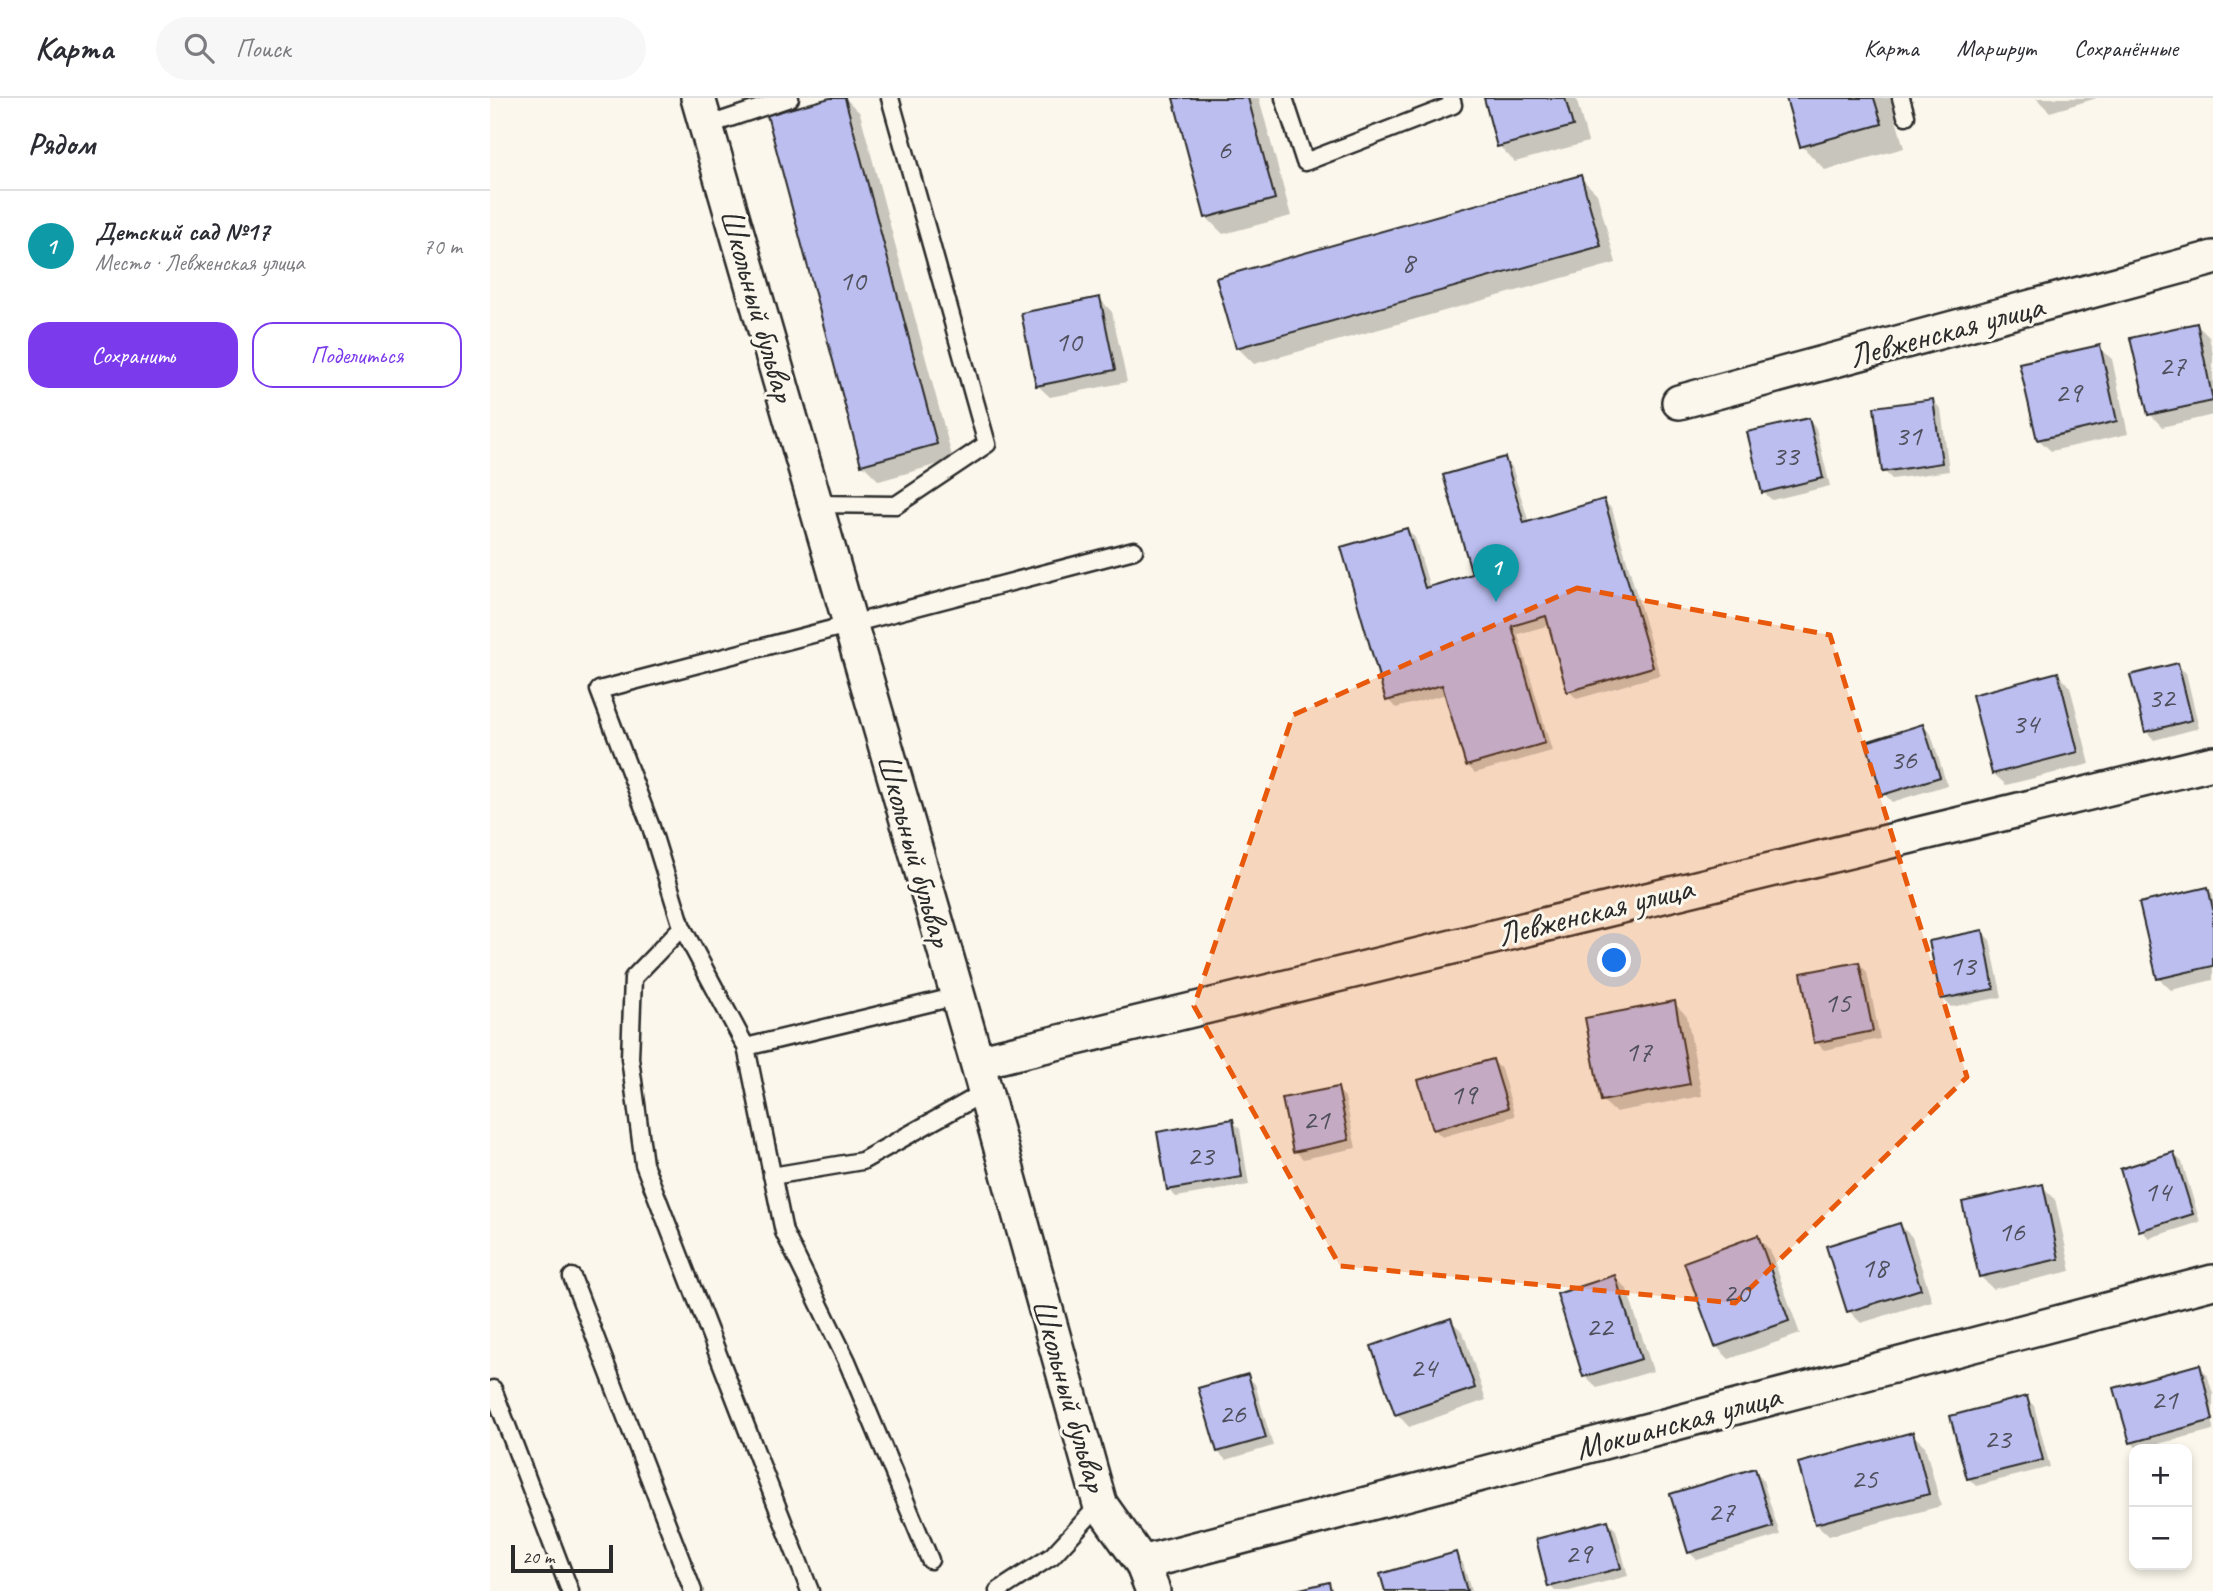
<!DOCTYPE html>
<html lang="ru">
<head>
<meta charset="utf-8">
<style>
  :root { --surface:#fff; --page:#f7f7f7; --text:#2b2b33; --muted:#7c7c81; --line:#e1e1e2; --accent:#7c3aed }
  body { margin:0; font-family:Caveat,sans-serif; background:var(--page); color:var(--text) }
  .controls { position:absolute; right:21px; bottom:21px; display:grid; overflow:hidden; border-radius:14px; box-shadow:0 4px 10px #0003 }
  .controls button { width:63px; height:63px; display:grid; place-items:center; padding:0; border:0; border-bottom:2px solid var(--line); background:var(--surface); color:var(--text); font:35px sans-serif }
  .scale { position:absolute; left:21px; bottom:18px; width:102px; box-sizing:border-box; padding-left:7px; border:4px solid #2b2b2b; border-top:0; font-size:19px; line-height:24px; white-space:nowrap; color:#2b2b2b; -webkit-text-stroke:5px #fbf7ec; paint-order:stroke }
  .you { position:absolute; left:1125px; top:863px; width:24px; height:24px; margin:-18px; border:5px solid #fff; border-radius:50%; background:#1a73e8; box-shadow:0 0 0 10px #1a73e833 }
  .badge { display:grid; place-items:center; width:46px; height:46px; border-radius:50%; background:var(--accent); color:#fff; font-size:23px; font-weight:700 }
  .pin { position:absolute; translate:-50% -58px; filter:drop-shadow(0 2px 4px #0008) }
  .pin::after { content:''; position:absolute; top:37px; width:24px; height:21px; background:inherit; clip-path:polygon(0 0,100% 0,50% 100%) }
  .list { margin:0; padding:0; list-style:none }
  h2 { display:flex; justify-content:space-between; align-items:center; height:91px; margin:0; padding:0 28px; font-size:30px }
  h2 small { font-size:23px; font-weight:400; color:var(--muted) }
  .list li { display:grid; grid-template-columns:46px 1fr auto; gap:21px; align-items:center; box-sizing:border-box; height:112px; padding:0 28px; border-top:2px solid var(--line) }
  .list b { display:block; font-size:26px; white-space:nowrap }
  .list p { margin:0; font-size:23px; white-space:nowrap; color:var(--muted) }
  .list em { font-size:23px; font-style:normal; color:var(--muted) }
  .actions { display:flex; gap:14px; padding:21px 28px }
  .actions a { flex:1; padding:16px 0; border:2px solid var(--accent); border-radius:21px; text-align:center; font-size:24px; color:var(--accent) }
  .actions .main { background:var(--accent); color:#fff }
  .icon { flex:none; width:38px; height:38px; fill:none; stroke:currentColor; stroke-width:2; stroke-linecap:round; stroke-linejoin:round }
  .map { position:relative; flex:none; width:1723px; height:1493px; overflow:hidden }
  header { display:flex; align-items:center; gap:42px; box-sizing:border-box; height:98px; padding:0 35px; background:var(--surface); border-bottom:2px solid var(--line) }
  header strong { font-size:33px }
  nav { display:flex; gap:38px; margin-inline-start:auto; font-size:24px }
  .search { width:490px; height:63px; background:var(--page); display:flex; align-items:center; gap:18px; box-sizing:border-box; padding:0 24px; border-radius:38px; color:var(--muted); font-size:26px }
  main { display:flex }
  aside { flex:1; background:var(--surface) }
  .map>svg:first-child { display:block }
  .shadow { fill:#0003 }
  .building { fill:#bcbef0; stroke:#2b2b2b; stroke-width:2 }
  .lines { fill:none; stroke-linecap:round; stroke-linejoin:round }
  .service-casing { stroke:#2b2b2b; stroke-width:21 }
  .minor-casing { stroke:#2b2b2b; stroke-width:38 }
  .service { stroke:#fbf7ec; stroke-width:16 }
  .minor { stroke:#fbf7ec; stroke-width:33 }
  .marked { fill:#e8590c; fill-opacity:0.2; stroke:#e8590c; stroke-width:5; stroke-dasharray:14 9; stroke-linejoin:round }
  .labels { text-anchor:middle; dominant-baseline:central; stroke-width:6; stroke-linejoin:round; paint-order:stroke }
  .number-label { font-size:30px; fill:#4f505c }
  .street-label { font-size:33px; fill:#2b2b2b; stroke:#fbf7ec }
</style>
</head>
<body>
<header>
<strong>Карта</strong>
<div class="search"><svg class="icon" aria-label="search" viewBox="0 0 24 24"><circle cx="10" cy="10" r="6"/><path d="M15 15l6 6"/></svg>Поиск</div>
<nav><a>Карта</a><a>Маршрут</a><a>Сохранённые</a></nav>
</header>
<main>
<aside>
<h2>Рядом<small></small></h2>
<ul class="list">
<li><span class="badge" style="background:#0f9aa8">1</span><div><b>Детский сад №17</b><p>Место · Левженская улица</p></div><em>70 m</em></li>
</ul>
<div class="actions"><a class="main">Сохранить</a><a>Поделиться</a></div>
</aside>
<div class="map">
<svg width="1723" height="1493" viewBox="0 0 1723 1493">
  <rect width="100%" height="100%" fill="#fbf7ec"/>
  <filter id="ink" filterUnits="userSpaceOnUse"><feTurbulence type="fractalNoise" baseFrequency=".0143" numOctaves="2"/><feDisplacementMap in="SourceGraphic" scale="14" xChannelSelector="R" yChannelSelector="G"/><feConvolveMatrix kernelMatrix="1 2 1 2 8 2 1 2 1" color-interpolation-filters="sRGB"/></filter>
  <g filter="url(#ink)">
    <!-- shadow -->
    <path class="shadow" d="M346,0H355L370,15L463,362L389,383L372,366Z
      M684,0H769L801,118L733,136L716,119Z
      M996,0H1086L1098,44L1025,64L1009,48Z
      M1298,0H1400L1414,50L1335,72L1312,48Z
      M1546,0H1607L1560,14Z
      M1090,79L1107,96L1126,165L764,266L748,250Z
      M610,201L622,214L637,284L560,299L547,287Z
      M1707,227L1719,239L1723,256V317L1672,329L1660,316Z
      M1609,249L1622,261L1638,336L1561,353L1548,341Z
      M1443,303L1451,311L1459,373L1402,381L1394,373Z
      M1318,322L1326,330L1340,388L1282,402L1273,394Z
      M1014,360L1022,369L1039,425L1114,403L1122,411L1170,577L1087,601L1079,593L1060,527L1028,536L1062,653L985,675L977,667L957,596L906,610L898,602L917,431L925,440L940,490L984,477Z
      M1687,567L1696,575L1709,630L1664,642L1656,633Z
      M1568,576L1580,589L1600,666L1516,687L1503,675Z
      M1433,628L1441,636L1457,687L1402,704L1394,696Z
      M1717,791L1723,796V882L1681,892L1668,880Z
      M1492,834L1500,842L1512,899L1461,909L1453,901Z
      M1369,865L1377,874L1390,941L1334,952L1326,944Z
      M1184,905L1197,918L1212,998L1125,1014L1112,1002Z
      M1003,963L1011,971L1025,1018L952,1039L944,1031Z
      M847,991L855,999L866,1050L813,1061L805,1053Z
      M742,1023L750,1031L759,1087L686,1099L678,1091Z
      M1684,1056L1692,1064L1710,1124L1659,1140L1651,1132Z
      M1552,1088L1565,1101L1581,1173L1503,1191L1490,1178Z
      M1410,1127L1422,1139L1442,1203L1371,1225L1359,1213Z
      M1267,1139L1280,1152L1310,1236L1239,1261L1226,1248Z
      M1125,1179L1137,1191L1163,1273L1107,1290L1094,1278Z
      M960,1222L973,1234L996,1302L919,1329L907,1316Z
      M1709,1268L1717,1276L1723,1296V1332L1648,1351L1641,1344Z
      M757,1278L765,1286L783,1348L736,1362L728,1354Z
      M1536,1300L1544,1308L1560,1369L1486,1388L1478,1380Z
      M1422,1336L1435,1348L1451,1408L1339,1438L1326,1426Z
      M1264,1372L1272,1380L1290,1437L1207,1462L1199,1454Z
      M1118,1424L1126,1432L1138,1478L1079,1493H1065L1060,1488Z
      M965,1456L973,1465L981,1493H897Z"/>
    <!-- building -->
    <path class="building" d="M340,0H355L447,346L371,367L277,17Z
      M683,0H758L785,101L715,120Z
      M994,0H1075L1083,28L1007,49Z
      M1296,0H1384L1392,26L1310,49Z
      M1091,77L1111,148L746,250L726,180Z
      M610,199L625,272L546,288L531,215Z
      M1707,225L1723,303L1658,317L1640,240Z
      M1610,247L1627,323L1547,342L1529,265Z
      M1443,301L1452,365L1392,374L1384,309Z
      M1319,320L1333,380L1272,395L1257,334Z
      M1015,359L1034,425L1114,401L1163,569L1077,594L1056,518L1022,528L1055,645L976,668L952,587L896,603L851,449L917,430L935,490L982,476L953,377Z
      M1688,565L1702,622L1655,634L1640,577Z
      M1568,574L1588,654L1502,676L1482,597Z
      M1433,626L1450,679L1392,697L1376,644Z
      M1718,789L1723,811V868L1667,881L1649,805Z
      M1493,832L1504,891L1451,901L1439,843Z
      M1369,864L1383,933L1324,945L1311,875Z
      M1185,903L1200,986L1111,1003L1095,920Z
      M1003,961L1018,1010L943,1032L928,982Z
      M848,989L859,1042L803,1054L792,1000Z
      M743,1021L752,1079L677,1092L667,1034Z
      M1684,1054L1703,1116L1649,1133L1630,1071Z
      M1553,1086L1569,1161L1489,1179L1472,1104Z
      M1410,1125L1431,1191L1357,1214L1336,1148Z
      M1268,1137L1299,1223L1225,1249L1194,1164Z
      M1125,1177L1151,1261L1093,1279L1067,1196Z
      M961,1220L985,1290L905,1317L881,1248Z
      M1710,1266L1723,1322L1640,1345L1624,1290Z
      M758,1276L776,1340L727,1354L708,1290Z
      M1537,1298L1553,1362L1477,1381L1460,1318Z
      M1423,1334L1439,1396L1325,1426L1308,1365Z
      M1265,1370L1283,1429L1198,1455L1180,1396Z
      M1118,1422L1131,1470L1058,1489L1046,1441Z
      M966,1454L977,1493H895L890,1476Z
      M839,1484L841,1493H802Z"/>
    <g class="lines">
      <!-- service casing -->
      <g class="service-casing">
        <path id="service" d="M794,0L815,64L963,7L961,0
          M1411,0L1416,18
          M216,28L300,0
          M325,406L406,407L497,346L400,0
          M192,829L161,729L109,592L644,452
          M256,949L468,898
          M282,1078L372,1063L495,994
          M82,1179L203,1493
          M3,1291L80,1493
          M320,1493L154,1066L140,960L143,880L192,829L256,949L294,1134L357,1263L440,1462
          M508,1493L562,1458L610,1406"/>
      </g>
      <!-- minor casing -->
      <g class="minor-casing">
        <path id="minor" d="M208,0L487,964L610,1406L652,1465L663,1493
          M1189,304L1723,160
          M487,964L1723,665
          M652,1465L1723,1184"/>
      </g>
      <!-- service -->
      <use href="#service" class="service"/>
      <!-- minor -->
      <use href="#minor" class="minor"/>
    </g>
  </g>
  <!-- marked area -->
  <path class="marked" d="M1087,490L1340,537L1477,979L1245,1205L850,1168L704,908L803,617Z"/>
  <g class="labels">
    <!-- number labels -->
    <g class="number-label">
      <text x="734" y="51">6</text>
      <text x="918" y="164">8</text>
      <text x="362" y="182">10</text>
      <text x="578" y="243">10</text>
      <text x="1682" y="267">27</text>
      <text x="1578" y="294">29</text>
      <text x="1418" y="337">31</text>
      <text x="1295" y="357">33</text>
      <text x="1671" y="599">32</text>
      <text x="1535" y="625">34</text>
      <text x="1413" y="661">36</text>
      <text x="1472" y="867">13</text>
      <text x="1347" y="904">15</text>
      <text x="1148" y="953">17</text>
      <text x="973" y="996">19</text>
      <text x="826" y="1021">21</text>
      <text x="710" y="1057">23</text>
      <text x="1667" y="1093">14</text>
      <text x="1521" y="1133">16</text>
      <text x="1384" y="1169">18</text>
      <text x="1246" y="1194">20</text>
      <text x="1109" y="1228">22</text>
      <text x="933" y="1269">24</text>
      <text x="1674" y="1301">21</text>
      <text x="742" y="1315">26</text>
      <text x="1507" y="1340">23</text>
      <text x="1374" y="1380">25</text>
      <text x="1231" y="1413">27</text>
      <text x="1088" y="1455">29</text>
    </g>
    <!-- street labels -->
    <g class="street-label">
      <text transform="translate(268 207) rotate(74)">Школьный бульвар</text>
      <text transform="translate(1456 233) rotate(-15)">Левженская улица</text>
      <text transform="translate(425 752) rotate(74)">Школьный бульвар</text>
      <text transform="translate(1105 813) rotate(-14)">Левженская улица</text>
      <text transform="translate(580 1297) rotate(74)">Школьный бульвар</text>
      <text transform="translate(1188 1324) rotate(-15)">Мокшанская улица</text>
    </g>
  </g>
</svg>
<div class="controls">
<button>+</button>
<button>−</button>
</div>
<div class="scale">20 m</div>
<div class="you"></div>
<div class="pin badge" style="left:1006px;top:504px;background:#0f9aa8">1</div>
</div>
</main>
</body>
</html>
